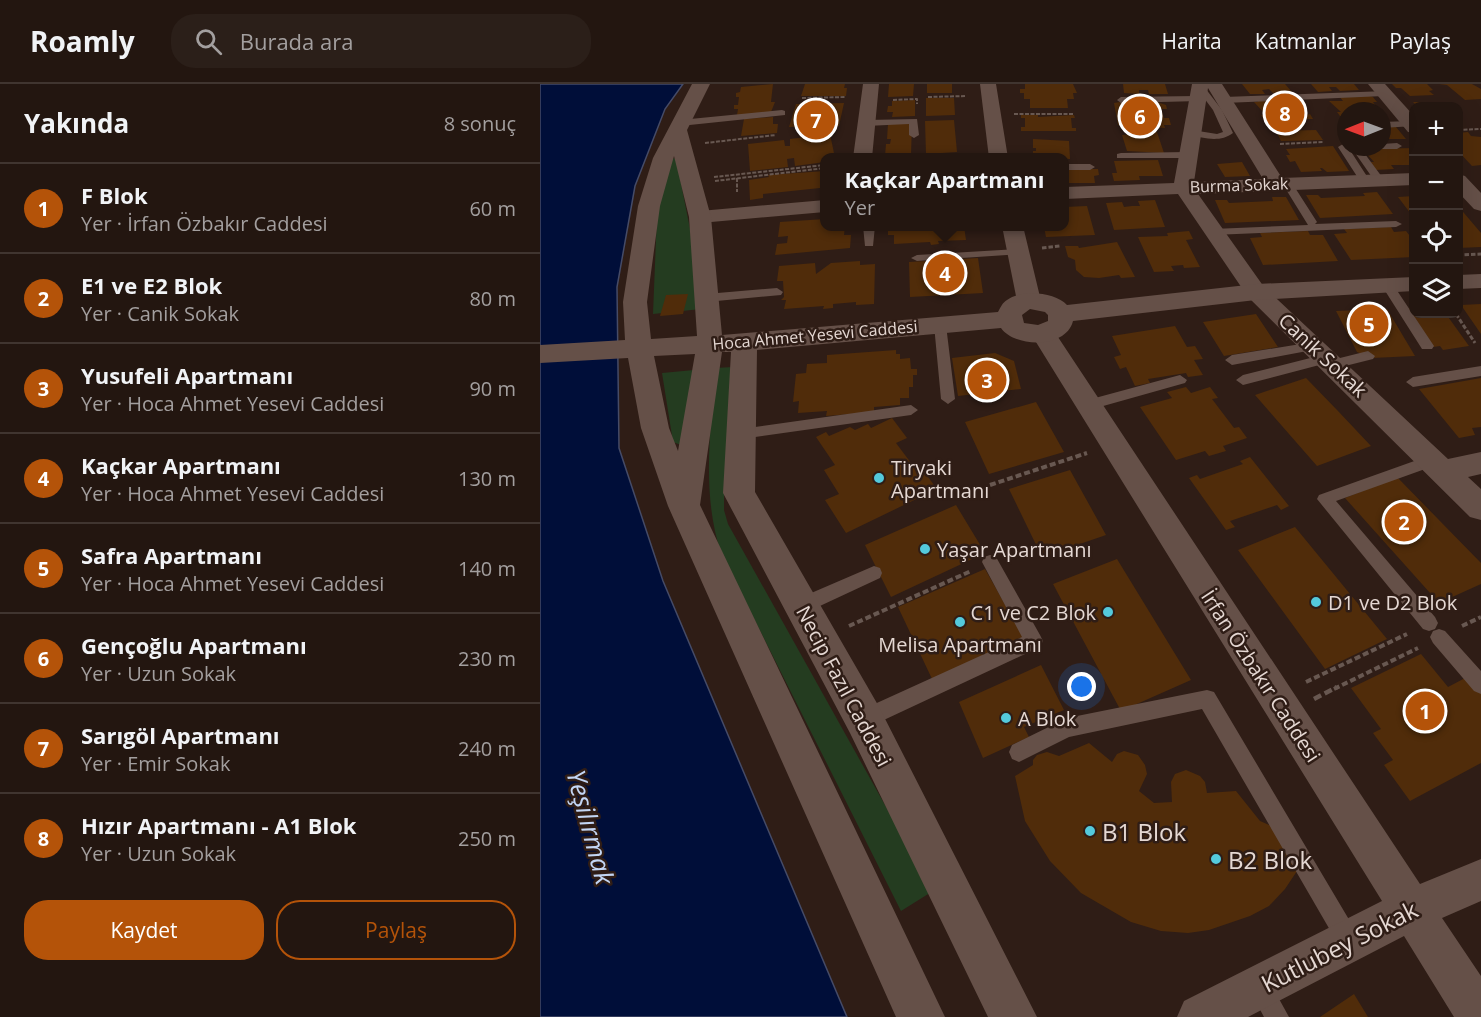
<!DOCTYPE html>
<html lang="tr">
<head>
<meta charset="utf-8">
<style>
  :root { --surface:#231610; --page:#2b1f19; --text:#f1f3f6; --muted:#a39f9f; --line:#403530; --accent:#b45309 }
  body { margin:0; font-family:"Open Sans",sans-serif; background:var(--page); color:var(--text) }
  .controls { position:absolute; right:18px; top:18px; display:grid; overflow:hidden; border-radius:12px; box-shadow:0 6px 24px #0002 }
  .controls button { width:54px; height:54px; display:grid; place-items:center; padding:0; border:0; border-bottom:2px solid var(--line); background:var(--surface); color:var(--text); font:30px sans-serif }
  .compass { position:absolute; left:797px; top:18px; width:54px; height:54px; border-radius:50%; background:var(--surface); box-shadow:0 6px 24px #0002; rotate:269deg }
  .you { position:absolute; left:542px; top:603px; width:21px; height:21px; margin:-15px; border:4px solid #fff; border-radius:50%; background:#1a73e8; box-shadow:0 0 0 9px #1a73e833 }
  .badge { display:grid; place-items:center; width:39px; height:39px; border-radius:50%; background:var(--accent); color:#fff; font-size:20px; font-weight:700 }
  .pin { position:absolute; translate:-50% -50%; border:3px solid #fff; box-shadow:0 2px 6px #0006 }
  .popup { position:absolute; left:280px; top:69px; width:249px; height:78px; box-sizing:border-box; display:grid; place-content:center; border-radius:12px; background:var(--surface); filter:drop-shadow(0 2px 4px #0005); font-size:20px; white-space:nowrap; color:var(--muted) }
  .popup b { font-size:22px; color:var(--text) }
  .popup::after { content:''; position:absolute; left:50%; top:100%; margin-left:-12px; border:12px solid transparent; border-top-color:var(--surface) }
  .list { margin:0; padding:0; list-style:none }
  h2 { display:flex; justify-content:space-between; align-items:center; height:78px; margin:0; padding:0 24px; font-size:26px }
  h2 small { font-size:20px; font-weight:400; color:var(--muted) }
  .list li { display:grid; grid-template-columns:39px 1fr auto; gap:18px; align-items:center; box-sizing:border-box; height:90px; padding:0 24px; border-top:2px solid var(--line) }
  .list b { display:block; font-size:22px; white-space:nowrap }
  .list p { margin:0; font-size:20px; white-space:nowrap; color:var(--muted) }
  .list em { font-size:20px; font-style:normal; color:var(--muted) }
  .actions { display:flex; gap:12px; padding:18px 24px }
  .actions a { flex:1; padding:14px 0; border:2px solid var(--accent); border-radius:24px; text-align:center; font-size:21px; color:var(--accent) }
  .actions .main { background:var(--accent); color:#fff }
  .icon { flex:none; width:33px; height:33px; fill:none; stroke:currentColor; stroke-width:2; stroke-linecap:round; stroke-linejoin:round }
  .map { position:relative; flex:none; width:941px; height:933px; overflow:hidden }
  header { display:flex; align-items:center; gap:36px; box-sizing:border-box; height:84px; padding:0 30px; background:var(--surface); border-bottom:2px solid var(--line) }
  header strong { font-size:28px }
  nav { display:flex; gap:33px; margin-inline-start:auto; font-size:21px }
  .search { width:420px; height:54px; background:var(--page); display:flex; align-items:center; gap:15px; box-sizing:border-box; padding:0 21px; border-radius:24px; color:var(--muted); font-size:22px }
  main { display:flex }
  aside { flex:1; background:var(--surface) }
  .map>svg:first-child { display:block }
  .green { fill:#243c20 }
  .water { fill:#000e39; stroke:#454b67; stroke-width:1.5 }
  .building { fill:#502c0a }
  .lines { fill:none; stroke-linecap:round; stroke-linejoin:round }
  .path-far3 { stroke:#685851; stroke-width:2; stroke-dasharray:4 1.5; stroke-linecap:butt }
  .path-far2 { stroke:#685851; stroke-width:3; stroke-dasharray:4.5 2; stroke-linecap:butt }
  .path-far1 { stroke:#685851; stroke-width:4; stroke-dasharray:6 3; stroke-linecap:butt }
  .path { stroke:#685851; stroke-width:4.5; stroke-dasharray:8 4; stroke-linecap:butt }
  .lane { fill:#655048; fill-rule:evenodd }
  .street { fill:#655048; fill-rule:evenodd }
  .secondary { fill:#655048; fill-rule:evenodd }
  .poi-dot { fill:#54cadc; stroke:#2f1d16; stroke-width:2 }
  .labels { text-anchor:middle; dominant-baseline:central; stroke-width:5; stroke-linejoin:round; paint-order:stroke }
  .far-street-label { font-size:16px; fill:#e5d8d3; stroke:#2f1d16 }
  .street-label { font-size:20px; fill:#e5d8d3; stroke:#2f1d16 }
  .poi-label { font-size:20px; fill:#e5d8d3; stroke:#2f1d16; text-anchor:start }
  .near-poi-label { font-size:24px; fill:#e5d8d3; stroke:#2f1d16; text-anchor:start }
  .near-street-label { font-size:24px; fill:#e5d8d3; stroke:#2f1d16 }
  .near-water-label { font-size:26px; font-style:italic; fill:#c3d6f5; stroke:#2f1d16 }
</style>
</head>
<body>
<header>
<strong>Roamly</strong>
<div class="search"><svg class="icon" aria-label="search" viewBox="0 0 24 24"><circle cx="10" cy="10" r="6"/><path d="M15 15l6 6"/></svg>Burada ara</div>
<nav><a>Harita</a><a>Katmanlar</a><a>Paylaş</a></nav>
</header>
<main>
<aside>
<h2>Yakında<small>8 sonuç</small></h2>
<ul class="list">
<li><span class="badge">1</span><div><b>F Blok</b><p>Yer · İrfan Özbakır Caddesi</p></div><em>60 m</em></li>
<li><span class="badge">2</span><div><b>E1 ve E2 Blok</b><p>Yer · Canik Sokak</p></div><em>80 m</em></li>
<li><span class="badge">3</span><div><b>Yusufeli Apartmanı</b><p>Yer · Hoca Ahmet Yesevi Caddesi</p></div><em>90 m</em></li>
<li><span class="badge">4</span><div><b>Kaçkar Apartmanı</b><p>Yer · Hoca Ahmet Yesevi Caddesi</p></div><em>130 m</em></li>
<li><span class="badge">5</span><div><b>Safra Apartmanı</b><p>Yer · Hoca Ahmet Yesevi Caddesi</p></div><em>140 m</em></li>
<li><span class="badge">6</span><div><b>Gençoğlu Apartmanı</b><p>Yer · Uzun Sokak</p></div><em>230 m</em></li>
<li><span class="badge">7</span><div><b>Sarıgöl Apartmanı</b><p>Yer · Emir Sokak</p></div><em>240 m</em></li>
<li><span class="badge">8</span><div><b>Hızır Apartmanı - A1 Blok</b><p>Yer · Uzun Sokak</p></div><em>250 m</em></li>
</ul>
<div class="actions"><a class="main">Kaydet</a><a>Paylaş</a></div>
</aside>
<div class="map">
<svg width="941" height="933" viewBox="0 0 941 933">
  <rect width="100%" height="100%" fill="#2f1d16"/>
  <!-- green -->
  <path class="green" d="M136,74L150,145L161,225L113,230L117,130L132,75Z
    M193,283L184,410V426L188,440L393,807L361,827L181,469C161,409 171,346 175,284Z
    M154,286L141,361L133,358L122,289Z"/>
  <!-- water -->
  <path class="water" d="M0,0H143L125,25L95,102L77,203L79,364L123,497L307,933H0Z"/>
  <!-- building -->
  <path class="building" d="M233,0L231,18H235L231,28L197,31L198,25H194V21H198L199,13H196V9L200,8L201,3Z
    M265,0H305L304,4H307L306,12H261Z
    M349,0H374L373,12L348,13Z
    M387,0H412V9H387Z
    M485,0H533L537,9H533L534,15H527L528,24H490V15H484V9H480V5H485Z
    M583,0H625L628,10H609L608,6H599V10L584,9Z
    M702,0H745L752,8L733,9L729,5L722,6L725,10H710Z
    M771,0H814L819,6L800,7L796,3H789L792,7L778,8Z
    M852,0H887L893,6L889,7L894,11L870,12L861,4H856Z
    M899,0H932L941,5V15L925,16L907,1Z
    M827,11L833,13L837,18H833L840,27H806V32H800L797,28H801L789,17H803L799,12Z
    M386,14H414L415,31L386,32Z
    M745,15L749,20L762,19L765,24H762L766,31L770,30L773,35H758L762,40L732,41L729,37H725L721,31H726L714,18H718L717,16Z
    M375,16V32L352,33L353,28H347L348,22H352V17Z
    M586,17H614L626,21L627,25H621L624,34H629L631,41H624L625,44L578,41L574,19Z
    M873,18H901L906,22H877Z
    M304,19L299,42L249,43L256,20Z
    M481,31H498V33L534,31L535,34H531L532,44H536V47H481V43H485V34H481Z
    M233,33V40H238L237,49L201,52L204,35Z
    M414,36L417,68L386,70L385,37Z
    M372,39L371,71L345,72L346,60H350L351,55H347L348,40Z
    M842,43H856L866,55H847L842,53Z
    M776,46L783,56L741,57L736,47Z
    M617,48L624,69L587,67L582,51Z
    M928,48L931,52L941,53V81L932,82L918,67V49Z
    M290,50L295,74H285V78L255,82L254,74L247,75L248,83L210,87L208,60L244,56L245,62H250V55Z
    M493,55L529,57L530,75L493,74V67H496V64H493Z
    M793,62L809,87L787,88L782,84H780L782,87L761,88L755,77L750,78L746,71H750L746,65Z
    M874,64V86L869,81H851L854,85L835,86L829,78H834L826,69H831L828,65Z
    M618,76L623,92H599L600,96L574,97L572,89H577L574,77Z
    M702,78L710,92L685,93L677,80Z
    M525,85H558L559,91L554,92L555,99H525Z
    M285,87V106L281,107L280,104L223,110V114L210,116L209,96L229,93L228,91Z
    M837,108L853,130L780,134L766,111H778L781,114L801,113L825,112L823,109Z
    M874,112V134L858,113Z
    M732,113H746L759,136L685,139L675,116H687L689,119L733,117Z
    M615,116L625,143L574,146L566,119L582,118L584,123L592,122H600L598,117Z
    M547,122L555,151L506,153L504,143L525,142V123Z
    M918,122L941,149V163L918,164Z
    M285,135V142H305L304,151H311L310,164L235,171L237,160L247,159L248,152L238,153L240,138Z
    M354,142H424L426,156L398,157L399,160L391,161L390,158L354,160V151H348V144Z
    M851,143L854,148L866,147L874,157V173L811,176L794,150L807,149L804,145Z
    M649,147L653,155L646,156L660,183L644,184L643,181L631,182L634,187L614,188L598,153L628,152L627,149Z
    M768,147L770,151H783L798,177L723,181L710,154L722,153L720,149Z
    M577,158L595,193L581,194L579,191L559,194L544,193L536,186L535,176L528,173L525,162H538L539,164Z
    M438,174L443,209L370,213L369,178Z
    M320,177V181L335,180L334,220L316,221V218L293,220V224L283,225L284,222L244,225L246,216H241L244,213L243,197H237L239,182L275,179L276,190L291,179Z
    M148,210L143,230L120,232L126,211Z
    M941,220V250L921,221Z
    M869,222H874V230H906L929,262L903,266L900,262L893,263L869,226Z
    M847,225L875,272L832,274L817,268L796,227Z
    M716,230L738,263L684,272L663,238Z
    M635,242L647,263L655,262L663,275L654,276L663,291L648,293L646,289L608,295L610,299L595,302L586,283L580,285L574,273L581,271L572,252Z
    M356,266V270H360V275L370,274L371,285H377V291H373V303H369V314H360V321L334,323V328L286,332L287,327L258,329L259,317L253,318L256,290L266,289L267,280L287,279V271Z
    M455,269L474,277L481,305L418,312L412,274Z
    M766,294L798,327L831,362L777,382L715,311Z
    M941,294V343L932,344L935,351L919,354L879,305Z
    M646,303L651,309L670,303L678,314L672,315L694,344L699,343L707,354L683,362L686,367L669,372L665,367L636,376L600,323L632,314L627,308Z
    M496,318L524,368L449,390L425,338Z
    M352,334L367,354L356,359L380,391L385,389L397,405L306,449L285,416L299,410L284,386L295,381L276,353L286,348L289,352L310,343L315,346L328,340L331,344Z
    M710,373L749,422L741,426L737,421L690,437L695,443L686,446L649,394L657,391L660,395L703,380L700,377Z
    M530,386L566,451L502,473L469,405Z
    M857,393L941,479V500L899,519L805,414Z
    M416,421L445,469L351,513L325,461Z
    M755,443L847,555L785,585L698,466Z
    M577,475L651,596L581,627L513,500Z
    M445,485L484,554L393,597L358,523Z
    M881,570L908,603L927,593L941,609V679L870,717L844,681L853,676L833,649L841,645L811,604Z
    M501,581L524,626L484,643L489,653L443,674L419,618Z
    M549,659L572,678L577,670L584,667L598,671L605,681L607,690L599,707L614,719L632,718L631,698L635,690L646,686L660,692L665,698L667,709L696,707L720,737L734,743L757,787L745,805L729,822L710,832L669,846L648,849L621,847L591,838L541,809L510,777L485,737L475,692L493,681V676L497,671L507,668L519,672Z
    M814,910L828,933H780Z"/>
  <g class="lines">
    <!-- path-far3 -->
    <path class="path-far3" d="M388,13L426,12
      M262,14L306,13
      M353,16L377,15V20
      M474,30H534
      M918,46L941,45
      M165,59L236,51
      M740,60L783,58
      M174,93L285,81
      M197,94V108
      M175,97L285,84"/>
    <!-- path-far2 -->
    <path class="path-far2" d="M502,164L520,162
      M918,171L941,170
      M916,230L935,259"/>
    <!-- path-far1 -->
    <path class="path-far1" d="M450,401L547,369
      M309,542L431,487
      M922,542L941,533
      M766,598L867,550
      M794,605L878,564"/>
    <!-- path -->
    <path class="path" d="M774,615L797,603"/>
    <!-- lane -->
    <path class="lane" d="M656,0H662L682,26L693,49C680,59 664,54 649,51V47L652,46L677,50L683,48L673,26L655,2Z
      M847,7V11L844,12L684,19L680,16L684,13Z
      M657,12L661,15L660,17L581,19L577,16L581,13Z
      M242,26L245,27V31L140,42L135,39L140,36Z
      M377,35L379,51L374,54L369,51V40L326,42L321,39L326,36Z
      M842,38L870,37L873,38L874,42L842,44Z
      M806,39V45L798,43Z
      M803,60L808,63L830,97L829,99L820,97L798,63Z
      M842,60L857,59L862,62L857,65H839L837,63H842Z
      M811,63H836L822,66L845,97L844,99H836Z
      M581,69L648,68L653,71L648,74H577V70Z
      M525,80H550L555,83L550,86H525Z
      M747,96L752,99L777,138L775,140L856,137L862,140L856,143L673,151L667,148L673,145L768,141L742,99Z
      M323,142H335L333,162H325Z
      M478,165L482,166V170L377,177L371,174L377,171Z
      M848,198L852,199L894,262L892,265H882L842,202Z
      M237,204L243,208L241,211L166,218L160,214L166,210Z
      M400,237L406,241L415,315L408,320L401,315L394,241Z
      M773,258L780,262L778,265L692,281L685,276L692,271Z
      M828,267L835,272L833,275L793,285L788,283L787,279L703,301L696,296L703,291L786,270L791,272L792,276Z
      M941,282V292L873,303L866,298L873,293Z
      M640,291L647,296L645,299L549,326L542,321L544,317Z
      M371,321L378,326L371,331L201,355L196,354L194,350L196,346L201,345Z
      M894,370L899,372L901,376L899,380L796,417L895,533L898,539L895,545L889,547L883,545L777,415L779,411Z
      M450,471L456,473L500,551L503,557L500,563L331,642L324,645L317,642L314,635L317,628L482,553L442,478L444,473Z
      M334,482L340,484L342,489L340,494L267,528L261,530L255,528L252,522L255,516Z
      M899,545L905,547L941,587V610L934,607L893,559L890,553L893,547Z
      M667,606L674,608L817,849L821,857L817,865L809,869L801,865L662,625L529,653L479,678L472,675L469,668L472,661L527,634Z
      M720,891L728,895L749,933H724L708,903L712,895Z"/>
    <!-- street -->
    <path class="street" d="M323,0H339L332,74H313Z
      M440,0H456L468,74H449Z
      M652,0H682L742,94L874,89V101L658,110L724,203L908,375L941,368V390L928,393L941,405V436L930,433L708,213L638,110L525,115V103L634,99ZM668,4L723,95L654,98Z
      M828,0H845L874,32V49L868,48Z
      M918,90L925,92L941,109V127L934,125L918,108Z
      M285,116V128L160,139L153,137L150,133L153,129L160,127Z
      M462,142H483L501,217L497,222L489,224L481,222L477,217Z
      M503,242L512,244L880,800L941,775V817L902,834L941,892V933H914L864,852L708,933H637L644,917L842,817L491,250L494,244Z"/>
    <!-- secondary -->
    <path class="secondary" d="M152,0H170L147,46L171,133L182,251L458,228C460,224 463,218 467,216C482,205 515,208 527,221L716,200L874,193V207L716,216L533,237C526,265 475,264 461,244L217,266L215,408L338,621L497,933H448L310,649L183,409L191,268H182L160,421L405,933H356L128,422L101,344L88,274L0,279V261L85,256L83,218L98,122L113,74ZM134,72L149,133L157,252L111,255L107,218L120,122ZM490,225L505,228L508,231V237L498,241L484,239L482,231ZM155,270L138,367L129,344L114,272Z
      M941,190V204L918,205V191Z"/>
  </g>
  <!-- markers -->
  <g class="poi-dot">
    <circle cx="339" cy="394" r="6"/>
    <circle cx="385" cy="465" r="6"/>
    <circle cx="776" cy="518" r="6"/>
    <circle cx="568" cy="528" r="6"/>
    <circle cx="420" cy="538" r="6"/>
    <circle cx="466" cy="634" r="6"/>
    <circle cx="550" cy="747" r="6"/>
    <circle cx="676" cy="775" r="6"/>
  </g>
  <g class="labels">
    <!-- far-street labels -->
    <g class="far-street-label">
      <text transform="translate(699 101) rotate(-2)">Burma Sokak</text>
      <text transform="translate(275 251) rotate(-5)">Hoca Ahmet Yesevi Caddesi</text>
    </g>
    <!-- street labels -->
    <g class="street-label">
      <text transform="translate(783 271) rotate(43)">Canik Sokak</text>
      <text transform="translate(721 592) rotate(57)">İrfan Özbakır Caddesi</text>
      <text transform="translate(304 602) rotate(62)">Necip Fazıl Caddesi</text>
    </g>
    <!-- poi labels -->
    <g class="poi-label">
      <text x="351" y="383">Tiryaki<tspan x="351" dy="23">Apartmanı</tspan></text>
      <text x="397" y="465">Yaşar Apartmanı</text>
      <text x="788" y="518">D1 ve D2 Blok</text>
      <text x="556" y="528" text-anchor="end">C1 ve C2 Blok</text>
      <text x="420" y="560" text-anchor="middle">Melisa Apartmanı</text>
      <text x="478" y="634">A Blok</text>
    </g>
    <!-- near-poi labels -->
    <g class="near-poi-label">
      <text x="562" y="747">B1 Blok</text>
      <text x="688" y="775">B2 Blok</text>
    </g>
    <!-- near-street labels -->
    <g class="near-street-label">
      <text transform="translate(799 862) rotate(-27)">Kutlubey Sokak</text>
    </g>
    <!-- near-water labels -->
    <g class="near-water-label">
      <text transform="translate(51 743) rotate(75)">Yeşilırmak</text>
    </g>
  </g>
</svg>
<div class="controls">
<button>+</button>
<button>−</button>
<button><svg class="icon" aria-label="locate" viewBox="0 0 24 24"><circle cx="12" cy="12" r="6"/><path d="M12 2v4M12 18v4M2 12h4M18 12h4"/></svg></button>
<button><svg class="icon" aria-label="layers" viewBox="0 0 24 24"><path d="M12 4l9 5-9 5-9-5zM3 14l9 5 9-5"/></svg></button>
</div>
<svg class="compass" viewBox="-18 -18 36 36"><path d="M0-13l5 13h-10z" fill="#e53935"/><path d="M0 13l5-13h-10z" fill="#a39f9f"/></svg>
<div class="you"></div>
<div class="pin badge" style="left:885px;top:627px">1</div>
<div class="pin badge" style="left:864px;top:438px">2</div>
<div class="pin badge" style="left:447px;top:296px">3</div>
<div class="pin badge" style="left:405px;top:189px">4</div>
<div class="popup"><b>Kaçkar Apartmanı</b>Yer</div>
<div class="pin badge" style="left:829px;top:240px">5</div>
<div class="pin badge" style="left:600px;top:32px">6</div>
<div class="pin badge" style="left:276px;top:36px">7</div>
<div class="pin badge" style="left:745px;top:29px">8</div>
</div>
</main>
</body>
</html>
